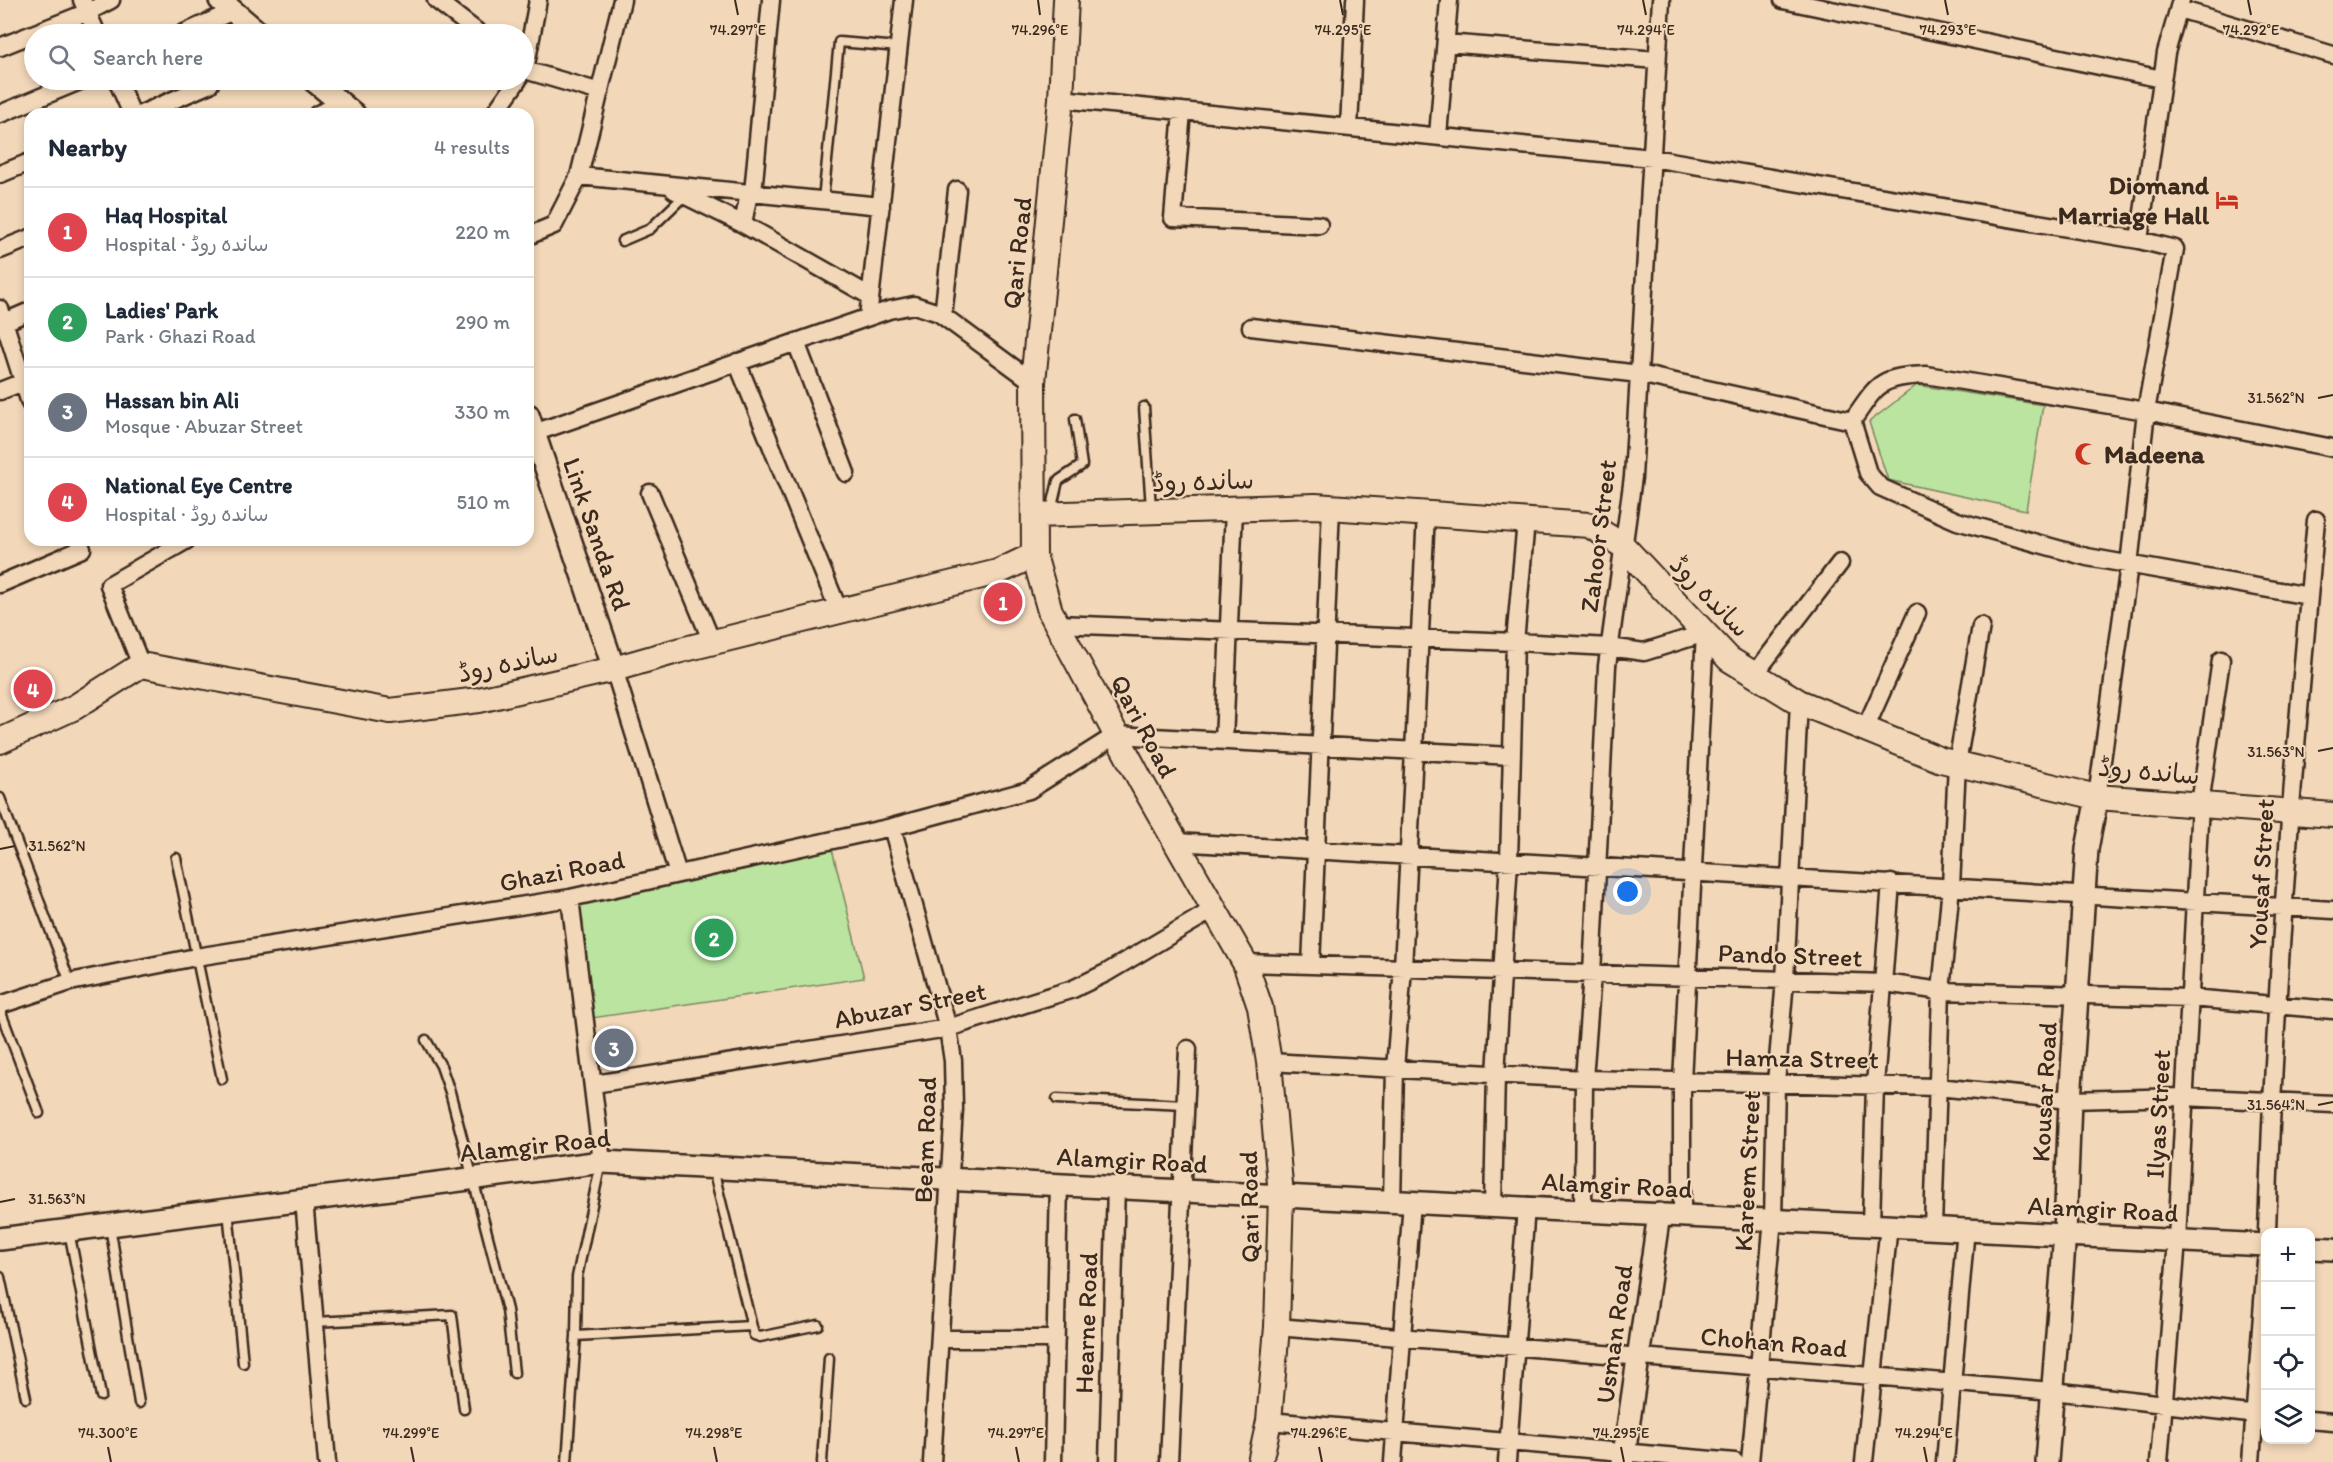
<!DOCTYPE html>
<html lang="en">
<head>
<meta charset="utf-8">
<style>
  :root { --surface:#fff; --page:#f6f6f7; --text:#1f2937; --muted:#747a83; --line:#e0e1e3; --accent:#c8321e }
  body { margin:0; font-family:Itim,"Playpen Sans Arabic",sans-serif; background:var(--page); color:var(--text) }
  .controls { position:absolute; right:18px; bottom:18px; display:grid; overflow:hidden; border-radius:12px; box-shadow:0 3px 9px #0003 }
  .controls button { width:54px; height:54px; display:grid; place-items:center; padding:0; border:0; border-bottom:2px solid var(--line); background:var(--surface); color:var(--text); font:30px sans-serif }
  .you { position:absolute; left:1628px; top:892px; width:21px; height:21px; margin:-15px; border:4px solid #fff; border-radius:50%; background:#1a73e8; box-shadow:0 0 0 9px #1a73e833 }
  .badge { display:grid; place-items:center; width:39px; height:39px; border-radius:50%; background:var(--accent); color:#fff; font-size:20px; font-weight:700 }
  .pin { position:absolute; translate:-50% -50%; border:3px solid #fff; box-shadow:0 2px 6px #0006 }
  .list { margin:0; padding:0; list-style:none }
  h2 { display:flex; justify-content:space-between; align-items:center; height:78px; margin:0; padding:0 24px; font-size:26px }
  h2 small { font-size:20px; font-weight:400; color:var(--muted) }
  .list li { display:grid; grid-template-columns:39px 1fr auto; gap:18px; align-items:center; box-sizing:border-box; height:90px; padding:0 24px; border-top:2px solid var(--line) }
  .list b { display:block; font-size:22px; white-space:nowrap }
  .list p { margin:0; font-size:20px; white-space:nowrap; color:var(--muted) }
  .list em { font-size:20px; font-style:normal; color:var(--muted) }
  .icon { flex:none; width:33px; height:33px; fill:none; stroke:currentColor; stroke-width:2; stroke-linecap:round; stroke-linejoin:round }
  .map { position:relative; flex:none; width:2333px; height:1462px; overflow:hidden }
  .search { position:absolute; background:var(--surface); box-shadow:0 3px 9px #0003; left:24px; top:24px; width:510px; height:66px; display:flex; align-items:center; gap:15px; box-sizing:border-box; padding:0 21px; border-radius:33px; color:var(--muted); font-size:22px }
  .panel { position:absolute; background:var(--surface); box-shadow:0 3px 9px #0003; left:24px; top:108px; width:510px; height:438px; border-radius:18px }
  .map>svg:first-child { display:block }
  .green { fill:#bbe4a0; stroke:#7b875f; stroke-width:1.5 }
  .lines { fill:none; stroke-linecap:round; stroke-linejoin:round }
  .service-casing { stroke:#3b2a1e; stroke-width:13 }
  .minor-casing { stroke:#3b2a1e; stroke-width:21 }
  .tertiary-casing { stroke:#3b2a1e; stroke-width:26 }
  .secondary-casing { stroke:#3b2a1e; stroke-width:28 }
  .service { stroke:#f2d7b9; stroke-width:8 }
  .minor { stroke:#f2d7b9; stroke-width:16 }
  .tertiary { stroke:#f2d7b9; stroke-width:21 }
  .secondary { stroke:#f2d7b9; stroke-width:24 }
  .ticks { fill:none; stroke:#3b2a1e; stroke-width:2 }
  .labels { text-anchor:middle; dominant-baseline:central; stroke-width:4.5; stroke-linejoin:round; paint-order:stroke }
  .poi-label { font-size:26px; font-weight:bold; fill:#3b2a1e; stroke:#f2d7b9; text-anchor:end }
  .street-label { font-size:26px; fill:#3b2a1e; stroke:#f2d7b9 }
  .ticks-label { font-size:15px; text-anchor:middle; fill:#3b2a1e; stroke:#f2d7b9; stroke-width:4.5; stroke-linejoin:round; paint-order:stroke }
</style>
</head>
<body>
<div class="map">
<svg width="2333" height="1462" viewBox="0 0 2333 1462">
  <rect width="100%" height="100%" fill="#f2d7b9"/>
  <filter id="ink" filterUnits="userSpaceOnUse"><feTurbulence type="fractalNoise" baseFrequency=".0167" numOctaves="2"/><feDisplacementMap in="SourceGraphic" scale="12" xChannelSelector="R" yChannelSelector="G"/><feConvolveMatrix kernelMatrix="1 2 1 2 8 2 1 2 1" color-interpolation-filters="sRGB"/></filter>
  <g filter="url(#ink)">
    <!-- green -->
    <path class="green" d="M1917,385L2043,405L2026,510L1888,480L1869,422Z
      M830,841L864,978L585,1019L570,898Z"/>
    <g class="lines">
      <!-- service casing -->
      <g class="service-casing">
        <path id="service" d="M823,200L839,42L899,47
          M622,241L650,229L685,195
          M1144,407L1151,508
          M1051,511L1058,481L1082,465L1075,419
          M0,798L70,982
          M176,858L222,1079
          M0,1010L39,1113
          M426,1040L441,1066L450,1092L473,1179L507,1310L514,1373
          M1057,1099L1185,1105
          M713,1169L754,1335L760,1337L818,1325
          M228,1210L243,1363
          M110,1226L139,1403
          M69,1231L101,1396
          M0,1277L26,1398
          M314,1322L452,1315L464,1409
          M576,1336L751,1326
          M567,1462L576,1336L577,1277L601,1162
          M822,1462L829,1358"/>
      </g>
      <!-- minor casing -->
      <g class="minor-casing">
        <path id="minor" d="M82,0L97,34
          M436,0L480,34
          M538,0L525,70L600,92
          M1783,0L2162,79
          M2179,9L2333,55
          M182,34L233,11
          M1446,43L1657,60
          M0,47L88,12L111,0
          M117,80L132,114
          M1061,99L1652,158L2139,240
          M1182,111L1173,218L1319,225
          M0,114L82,80
          M141,114L210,84
          M318,114L342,104
          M494,114L518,80
          M1349,128L1355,0
          M1438,136L1449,0
          M0,174L30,162
          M579,176L881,206
          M674,190L743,224
          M749,193L743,224L870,296
          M753,193L771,0
          M528,236L554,225L579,176L622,0
          M0,250L30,238
          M0,309L30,403
          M943,316L957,190
          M868,317L904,0
          M0,324L30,311
          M1251,327L1639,374L1852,421L1868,473L1880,487L1957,521L2087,557L2309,596
          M796,342L846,473
          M737,362L839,611
          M0,391L23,382
          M1852,421C1878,384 1878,377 1926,375L2146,411L2333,448
          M528,435L889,310L914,305L939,313L1033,382
          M650,493L712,642
          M0,584L82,549L79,540
          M1057,624L1515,642L1609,647L1644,652L1705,633L1682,1081V1215
          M141,665L109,585L187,540
          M614,669L678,874
          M1754,675L1840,563
          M1865,729L1917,613
          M1224,741L1234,509
          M2097,797L2129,565L2146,411L2175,249L2139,240L2166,53L2181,0
          M892,827L948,1028L953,1061L954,1109L932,1462
          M1175,842L2333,910
          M570,898L602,1162
          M1245,963L1885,983L1941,991L2190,998L2333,1010
          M1311,965L1331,508
          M0,1005L70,982L196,957L570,898L892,827L1029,790L1116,735L1512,756
          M1269,1062L1584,1079L1937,1087L2070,1100L2183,1097L2333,1104
          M594,1084L948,1028L1073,989L1106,973L1214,909
          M304,1200L327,1462
          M1392,1201L1395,1069L1403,968L1426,514
          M1493,1206L1496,1074L1509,861L1515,642L1526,521
          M1583,1210L1584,1079L1592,974L1607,666L1633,477L1661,0
          M1871,1224L1875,1085L1891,883
          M1933,1227L1941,991L1951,886L1957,764L1981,626
          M2267,1232C2274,994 2294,757 2316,520
          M1277,1327L2053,1391L2266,1416
          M941,1339H1056
          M2310,1420L2333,1422
          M1269,1421L1735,1462
          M1053,1462L1059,1183
          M1108,1462L1116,1186
          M1169,1462L1188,1049
          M1393,1462L1412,1201
          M1507,1462L1526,1207
          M1750,1462L1773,1219L1776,1083L1785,980L1799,702
          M1864,1462L1889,1225
          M1945,1462L1966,1228
          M2159,1462L2177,1240L2200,804L2221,660
          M2251,1462L2266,1261"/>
      </g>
      <!-- tertiary casing -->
      <g class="tertiary-casing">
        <path id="tertiary" d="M220,0L260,34
          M313,80L354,114
          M528,415L614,669
          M0,1239L602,1162L2266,1245
          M2310,1248L2333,1249
          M1623,1462L1659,1214
          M2047,1462L2065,1233L2070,1100L2087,849L2097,797"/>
      </g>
      <!-- secondary casing -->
      <g class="secondary-casing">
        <path id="secondary" d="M1066,0L1061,99L1033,382L1034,555L1050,611L1142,783L1245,963L1260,1007L1269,1062L1281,1195L1277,1327L1269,1421L1260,1462
          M1034,515L1315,506L1589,525L1622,545L1729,659L1799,702L1941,760L2097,797L2333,815
          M0,741L75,707L141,665L390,711L479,700L614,669L677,651L998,572L1034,555"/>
      </g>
      <!-- service -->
      <use href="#service" class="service"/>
      <!-- minor -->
      <use href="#minor" class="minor"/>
      <!-- tertiary -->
      <use href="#tertiary" class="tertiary"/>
      <!-- secondary -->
      <use href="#secondary" class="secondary"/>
    </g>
  </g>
  <!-- ticks -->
  <path class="ticks" d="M735,0L738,15M1038,0L1040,15M1340,0L1343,15M1643,0L1646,15M1945,0L1948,15M2248,0L2251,15M2318,398L2333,395M2318,751L2333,748M0,849L15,846M2318,1105L2333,1102M0,1202L15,1199M108,1447L111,1462M411,1447L414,1462M714,1447L717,1462M1016,1447L1019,1462M1319,1447L1322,1462M1621,1447L1624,1462M1924,1447L1927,1462"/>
  <!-- icons -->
  <defs>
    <g id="hotel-bare" transform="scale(1.8)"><path d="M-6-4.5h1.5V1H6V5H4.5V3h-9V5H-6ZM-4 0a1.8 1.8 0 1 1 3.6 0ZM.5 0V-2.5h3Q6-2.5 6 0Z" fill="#c8321e" stroke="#f2d7b9" stroke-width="2.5" paint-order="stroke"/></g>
    <g id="mosque-bare" transform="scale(1.8)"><path d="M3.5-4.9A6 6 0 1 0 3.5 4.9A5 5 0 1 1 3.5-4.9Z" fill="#c8321e" stroke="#f2d7b9" stroke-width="2.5" paint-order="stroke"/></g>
  </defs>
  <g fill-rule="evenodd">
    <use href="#hotel-bare" x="2227" y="200"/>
    <use href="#mosque-bare" x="2086" y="454"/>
  </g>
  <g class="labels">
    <!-- poi labels -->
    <g class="poi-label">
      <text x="2209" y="185">Diomand<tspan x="2209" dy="30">Marriage Hall</tspan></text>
      <text x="2104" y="454" text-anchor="start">Madeena</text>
    </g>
    <!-- street labels -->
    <g class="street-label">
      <text transform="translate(1017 253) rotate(-84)">Qari Road</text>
      <text transform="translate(1203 481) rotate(-2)">ساندہ روڈ</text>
      <text transform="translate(597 534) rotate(71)">Link Sanda Rd</text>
      <text transform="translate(1598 536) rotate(-83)">Zahoor Street</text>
      <text transform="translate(1710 596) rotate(46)">ساندہ روڈ</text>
      <text transform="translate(508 663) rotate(-12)">ساندہ روڈ</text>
      <text transform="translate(1144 726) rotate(62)">Qari Road</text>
      <text transform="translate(2149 771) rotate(5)">ساندہ روڈ</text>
      <text transform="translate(562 871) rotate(-11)">Ghazi Road</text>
      <text transform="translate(2261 874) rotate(-87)">Yousaf Street</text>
      <text transform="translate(1790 955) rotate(2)">Pando Street</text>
      <text transform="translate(910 1005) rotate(-11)">Abuzar Street</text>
      <text transform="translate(1802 1058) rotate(1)">Hamza Street</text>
      <text transform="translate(2044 1092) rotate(-87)">Kousar Road</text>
      <text transform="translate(2158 1114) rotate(-87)">Ilyas Street</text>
      <text transform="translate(925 1140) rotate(-88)">Beam Road</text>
      <text transform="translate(535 1145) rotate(-6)">Alamgir Road</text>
      <text transform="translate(1132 1160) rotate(3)">Alamgir Road</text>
      <text transform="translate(1747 1171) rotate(-87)">Kareem Street</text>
      <text transform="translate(1617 1185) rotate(3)">Alamgir Road</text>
      <text transform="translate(1249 1207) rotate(-91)">Qari Road</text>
      <text transform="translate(2103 1209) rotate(3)">Alamgir Road</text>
      <text transform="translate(1086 1323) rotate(-88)">Hearne Road</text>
      <text transform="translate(1614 1334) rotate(-82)">Usman Road</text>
      <text transform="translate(1774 1342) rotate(5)">Chohan Road</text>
    </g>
  </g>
  <g class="ticks-label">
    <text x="738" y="35">74.297°E</text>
    <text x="1040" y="35">74.296°E</text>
    <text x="1343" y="35">74.295°E</text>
    <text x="1646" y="35">74.294°E</text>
    <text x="1948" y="35">74.293°E</text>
    <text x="2251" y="35">74.292°E</text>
    <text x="2276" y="403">31.562°N</text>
    <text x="2276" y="757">31.563°N</text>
    <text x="57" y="851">31.562°N</text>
    <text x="2276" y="1110">31.564°N</text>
    <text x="57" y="1204">31.563°N</text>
    <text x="108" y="1438">74.300°E</text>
    <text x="411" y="1438">74.299°E</text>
    <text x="714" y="1438">74.298°E</text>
    <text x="1016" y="1438">74.297°E</text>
    <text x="1319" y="1438">74.296°E</text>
    <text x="1621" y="1438">74.295°E</text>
    <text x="1924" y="1438">74.294°E</text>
  </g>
</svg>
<div class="controls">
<button>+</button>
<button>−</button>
<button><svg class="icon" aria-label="locate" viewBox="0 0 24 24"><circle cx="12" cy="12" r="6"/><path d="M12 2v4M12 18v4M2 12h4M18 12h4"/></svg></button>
<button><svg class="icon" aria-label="layers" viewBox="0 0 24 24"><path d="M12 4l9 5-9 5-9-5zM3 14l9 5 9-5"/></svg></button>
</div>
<div class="you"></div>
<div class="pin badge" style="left:1003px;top:602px;background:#e0444e">1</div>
<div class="pin badge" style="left:714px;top:938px;background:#2e9e5b">2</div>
<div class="pin badge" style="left:614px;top:1048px;background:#6b7280">3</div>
<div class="pin badge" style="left:33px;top:689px;background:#e0444e">4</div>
<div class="search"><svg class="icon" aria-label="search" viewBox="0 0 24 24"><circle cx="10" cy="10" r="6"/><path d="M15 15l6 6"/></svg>Search here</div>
<section class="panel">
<h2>Nearby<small>4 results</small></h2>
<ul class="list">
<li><span class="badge" style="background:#e0444e">1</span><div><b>Haq Hospital</b><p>Hospital · ساندہ روڈ</p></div><em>220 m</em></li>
<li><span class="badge" style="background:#2e9e5b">2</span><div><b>Ladies' Park</b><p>Park · Ghazi Road</p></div><em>290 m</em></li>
<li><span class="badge" style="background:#6b7280">3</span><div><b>Hassan bin Ali</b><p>Mosque · Abuzar Street</p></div><em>330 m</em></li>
<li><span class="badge" style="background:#e0444e">4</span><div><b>National Eye Centre</b><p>Hospital · ساندہ روڈ</p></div><em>510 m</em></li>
</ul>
</section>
</div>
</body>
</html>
